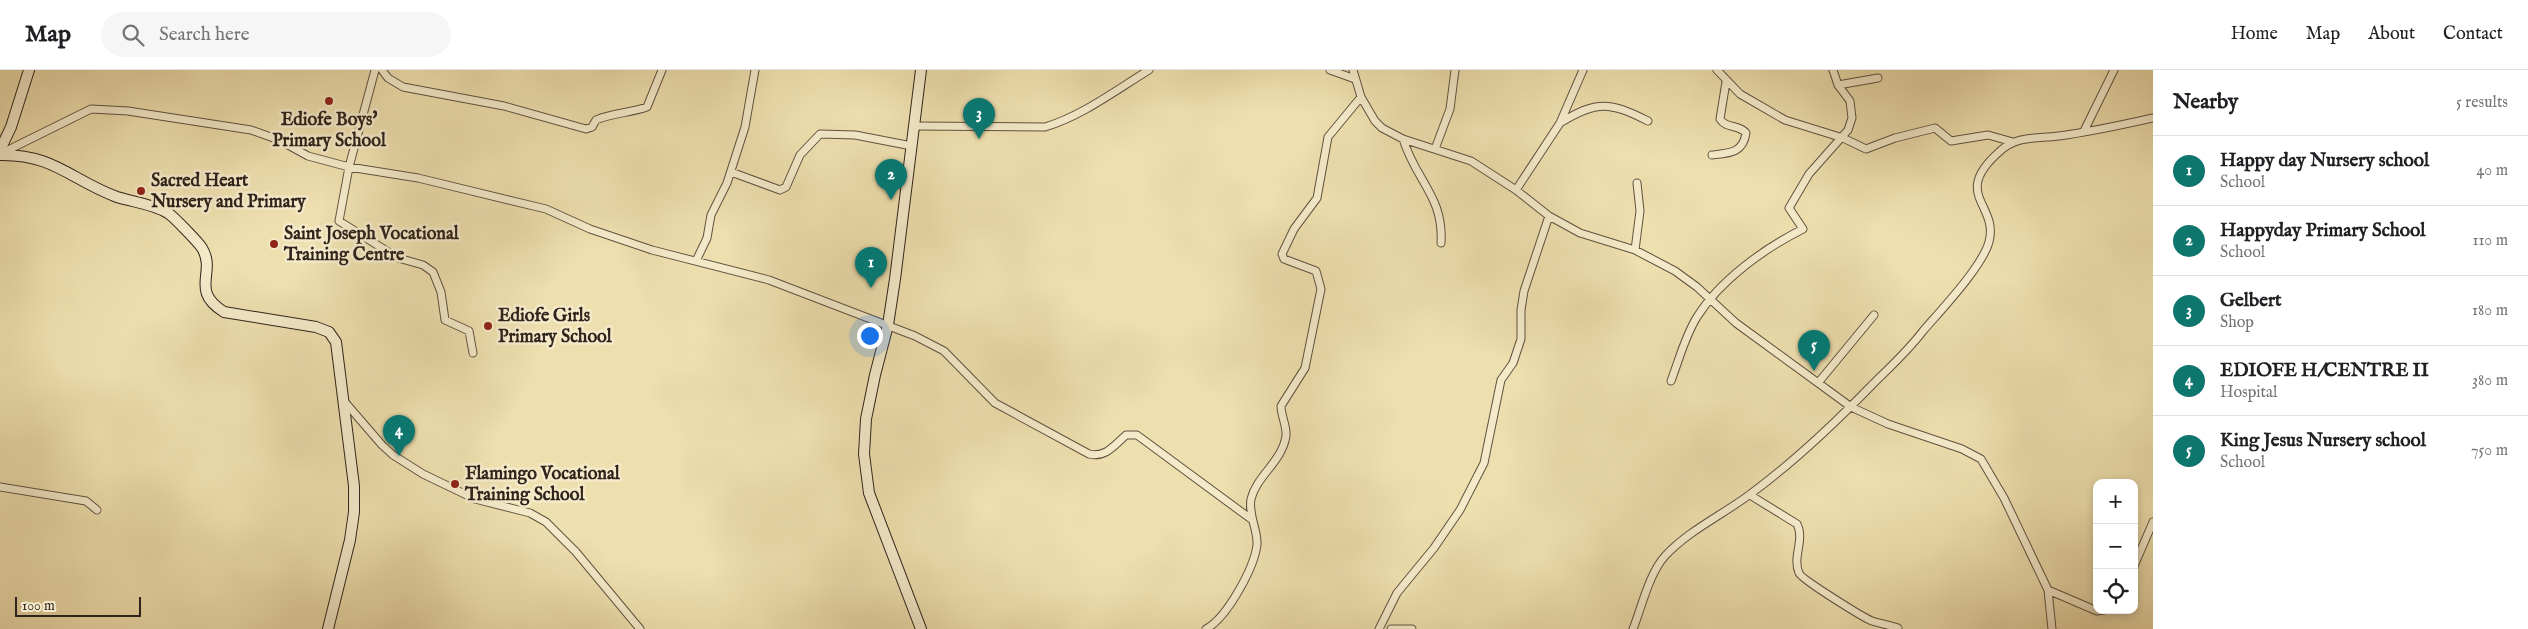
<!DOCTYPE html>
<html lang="en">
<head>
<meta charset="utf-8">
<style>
  :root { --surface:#fff; --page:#f6f6f6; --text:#202124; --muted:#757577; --line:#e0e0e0; --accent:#0f766e }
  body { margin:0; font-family:"IM FELL English",serif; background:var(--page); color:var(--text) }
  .controls { position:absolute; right:15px; bottom:15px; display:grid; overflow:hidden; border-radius:10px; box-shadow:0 2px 8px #0003 }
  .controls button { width:45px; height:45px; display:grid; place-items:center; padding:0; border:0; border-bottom:1px solid var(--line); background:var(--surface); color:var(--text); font:25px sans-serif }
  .scale { position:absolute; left:15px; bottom:12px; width:126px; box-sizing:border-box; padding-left:5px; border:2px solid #2f231c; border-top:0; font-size:14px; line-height:18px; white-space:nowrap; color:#2f231c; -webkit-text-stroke:4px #f4eaca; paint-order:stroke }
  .you { position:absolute; left:869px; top:265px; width:18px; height:18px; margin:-12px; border:4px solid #fff; border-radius:50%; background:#1a73e8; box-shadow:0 0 0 8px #1a73e833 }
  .badge { display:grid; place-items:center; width:32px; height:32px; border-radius:50%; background:var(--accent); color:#fff; font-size:16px; font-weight:700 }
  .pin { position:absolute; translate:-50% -41px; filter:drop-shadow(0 1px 2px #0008) }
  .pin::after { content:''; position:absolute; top:26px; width:18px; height:15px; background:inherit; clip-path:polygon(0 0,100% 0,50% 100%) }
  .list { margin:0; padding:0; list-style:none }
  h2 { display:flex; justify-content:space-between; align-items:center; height:65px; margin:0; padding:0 20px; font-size:21px }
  h2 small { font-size:16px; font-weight:400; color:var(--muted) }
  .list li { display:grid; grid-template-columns:32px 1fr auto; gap:15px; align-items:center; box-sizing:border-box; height:70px; padding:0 20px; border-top:1px solid var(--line) }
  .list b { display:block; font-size:19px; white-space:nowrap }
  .list p { margin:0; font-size:16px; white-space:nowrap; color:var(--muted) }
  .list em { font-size:16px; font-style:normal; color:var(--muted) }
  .icon { flex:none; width:28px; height:28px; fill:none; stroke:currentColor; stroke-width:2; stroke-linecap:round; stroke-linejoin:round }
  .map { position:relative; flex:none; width:2153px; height:559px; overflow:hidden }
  header { display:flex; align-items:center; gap:30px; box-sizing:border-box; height:70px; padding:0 25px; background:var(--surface); border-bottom:1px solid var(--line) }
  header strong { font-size:24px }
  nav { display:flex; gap:28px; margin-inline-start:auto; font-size:18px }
  .search { width:350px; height:45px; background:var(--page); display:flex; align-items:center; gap:12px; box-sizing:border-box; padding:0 18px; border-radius:28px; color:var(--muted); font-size:19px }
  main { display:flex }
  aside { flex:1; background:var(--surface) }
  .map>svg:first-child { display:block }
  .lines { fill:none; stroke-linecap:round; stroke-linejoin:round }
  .street-casing { stroke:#5f5240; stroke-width:9 }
  .secondary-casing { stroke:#2f231c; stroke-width:12 }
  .street { stroke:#f4eaca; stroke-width:7 }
  .secondary { stroke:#f4eaca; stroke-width:10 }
  .poi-dot { fill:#8f2418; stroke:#f4eaca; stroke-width:2 }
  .labels { text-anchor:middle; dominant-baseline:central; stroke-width:5; stroke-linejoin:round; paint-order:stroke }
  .poi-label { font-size:18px; font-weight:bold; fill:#2f231c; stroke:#f4eaca; text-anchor:start }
</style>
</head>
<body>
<header>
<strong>Map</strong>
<div class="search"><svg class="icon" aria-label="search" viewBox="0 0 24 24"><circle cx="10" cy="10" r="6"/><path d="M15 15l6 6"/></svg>Search here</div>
<nav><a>Home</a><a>Map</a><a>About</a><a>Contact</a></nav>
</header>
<main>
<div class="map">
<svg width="2153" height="559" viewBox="0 0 2153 559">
  <rect width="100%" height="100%" fill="#eedfae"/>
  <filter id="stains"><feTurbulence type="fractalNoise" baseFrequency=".004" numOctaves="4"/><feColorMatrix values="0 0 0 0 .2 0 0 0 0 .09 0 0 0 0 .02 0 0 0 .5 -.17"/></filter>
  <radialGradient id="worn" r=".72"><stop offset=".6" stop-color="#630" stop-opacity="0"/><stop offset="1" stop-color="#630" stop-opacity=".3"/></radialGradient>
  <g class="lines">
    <!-- street casing -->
    <g class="street-casing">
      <path id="street" d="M375,0L349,97L339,151L398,188L423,195L433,202L441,222L445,250L469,261L473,283
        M382,0L388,8L403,17L504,36L586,59L592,57L596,50C612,43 630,43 647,37L662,0
        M1330,0L1355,9
        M1353,0L1361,27L1375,51L1382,58L1403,69L1471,91L1516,120L1549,146L1580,163L1635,180L1675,201L1697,217L1736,253L1851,337L1888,354L1962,379L1981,389L2004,428L2048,520L2052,559
        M1717,0L1740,24L1785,50L1843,68L1866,79L1895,68L1935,58L1951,71L1988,65L2013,72
        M1838,15L1878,8
        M1560,53C1597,30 1610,32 1648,51
        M915,56L1045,57C1082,46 1116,20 1149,0
        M2084,61L2114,0
        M1403,69C1416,111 1444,127 1441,173
        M1435,79L1450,39L1455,0
        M0,84L91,39L128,41L251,60L279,70L308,86L349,97L418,108L546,139L590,159L652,180L769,210L915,266L944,281L995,333L1089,384C1105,388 1114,376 1126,365H1137L1251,449
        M1712,85C1730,83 1743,83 1746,63C1739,54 1726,59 1720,49L1726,12
        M731,102L780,120L786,117L800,85L820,64L855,65L912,76
        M1516,120L1560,53L1583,0
        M1635,180L1640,141L1637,113
        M696,191L707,168L711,145L727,113L745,57L755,0
        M1671,311C1679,290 1685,266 1697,247C1720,210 1765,178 1803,159L1789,138L1809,104L1848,60L1852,48L1850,31L1838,15L1833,0
        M1818,313L1874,245
        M344,331L382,375L393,385L423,404L475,429L530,443L546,452L576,482L640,559
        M0,417L86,431L97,440
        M1750,425L1797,454C1805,470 1792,487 1799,503C1801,509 1864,548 1872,551C1881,554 1890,555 1898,558
        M2134,496L2153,452
        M2048,520L2097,541L2104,540
        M1206,559C1227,548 1254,498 1257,475C1258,459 1248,446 1251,429C1257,405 1282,392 1286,366C1287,356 1281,346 1281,336L1305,298L1321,219L1316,201L1284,189L1282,184L1294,159L1317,128L1328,67L1361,27
        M1379,559L1397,523L1434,478L1460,440L1484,393L1501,310L1513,293L1521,269V240L1524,221L1549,146
        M1391,559H1412
        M1633,559C1642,536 1649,504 1665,486C1688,461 1722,445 1749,425C1793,393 1833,355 1871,316C1889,298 1908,281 1923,261C1941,240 1982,197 1989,172C1999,134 1951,125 1999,82C2017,65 2037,69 2059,66C2090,62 2122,55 2153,48"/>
    </g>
    <!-- secondary casing -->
    <g class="secondary-casing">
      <path id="secondary" d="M921,0L895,209L888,255L875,305L866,349L864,384L869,423L921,559
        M0,80L11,57L29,0
        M0,85C54,84 71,110 117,127C133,132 153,134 168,143C174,147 198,172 202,178C217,203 189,220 224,242L316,257L329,262L336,272L354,416V442L350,470L328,559"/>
    </g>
    <!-- street -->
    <use href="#street" class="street"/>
    <!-- secondary -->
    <use href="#secondary" class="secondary"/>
  </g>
  <!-- markers -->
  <g class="poi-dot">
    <circle cx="329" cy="31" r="5"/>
    <circle cx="141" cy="121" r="5"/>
    <circle cx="274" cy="174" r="5"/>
    <circle cx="488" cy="256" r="5"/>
    <circle cx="455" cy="414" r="5"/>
  </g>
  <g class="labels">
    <!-- poi labels -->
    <g class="poi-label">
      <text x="329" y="50" text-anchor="middle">Ediofe Boys'<tspan x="329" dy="21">Primary School</tspan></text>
      <text x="151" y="111">Sacred Heart<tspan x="151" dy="21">Nursery and Primary</tspan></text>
      <text x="284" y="164">Saint Joseph Vocational<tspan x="284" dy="21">Training Centre</tspan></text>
      <text x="498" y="246">Ediofe Girls<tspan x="498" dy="21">Primary School</tspan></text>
      <text x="465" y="404">Flamingo Vocational<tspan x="465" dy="21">Training School</tspan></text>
    </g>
  </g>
  <rect width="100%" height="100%" filter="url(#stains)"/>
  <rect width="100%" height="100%" fill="url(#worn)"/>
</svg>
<div class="controls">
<button>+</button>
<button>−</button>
<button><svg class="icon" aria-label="locate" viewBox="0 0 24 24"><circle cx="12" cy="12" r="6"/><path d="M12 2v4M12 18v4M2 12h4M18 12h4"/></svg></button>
</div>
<div class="scale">100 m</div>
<div class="you"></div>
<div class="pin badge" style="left:871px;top:218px">1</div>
<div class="pin badge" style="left:891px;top:130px">2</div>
<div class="pin badge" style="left:979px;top:69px">3</div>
<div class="pin badge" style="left:399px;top:386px">4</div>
<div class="pin badge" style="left:1814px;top:301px">5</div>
</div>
<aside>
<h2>Nearby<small>5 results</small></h2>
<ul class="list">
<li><span class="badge">1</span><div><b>Happy day Nursery school</b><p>School</p></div><em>40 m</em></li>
<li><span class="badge">2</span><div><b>Happyday Primary School</b><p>School</p></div><em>110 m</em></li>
<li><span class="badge">3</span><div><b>Gelbert</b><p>Shop</p></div><em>180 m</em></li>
<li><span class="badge">4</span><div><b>EDIOFE H/CENTRE II</b><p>Hospital</p></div><em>380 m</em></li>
<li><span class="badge">5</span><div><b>King Jesus Nursery school</b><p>School</p></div><em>750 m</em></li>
</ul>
</aside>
</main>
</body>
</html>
